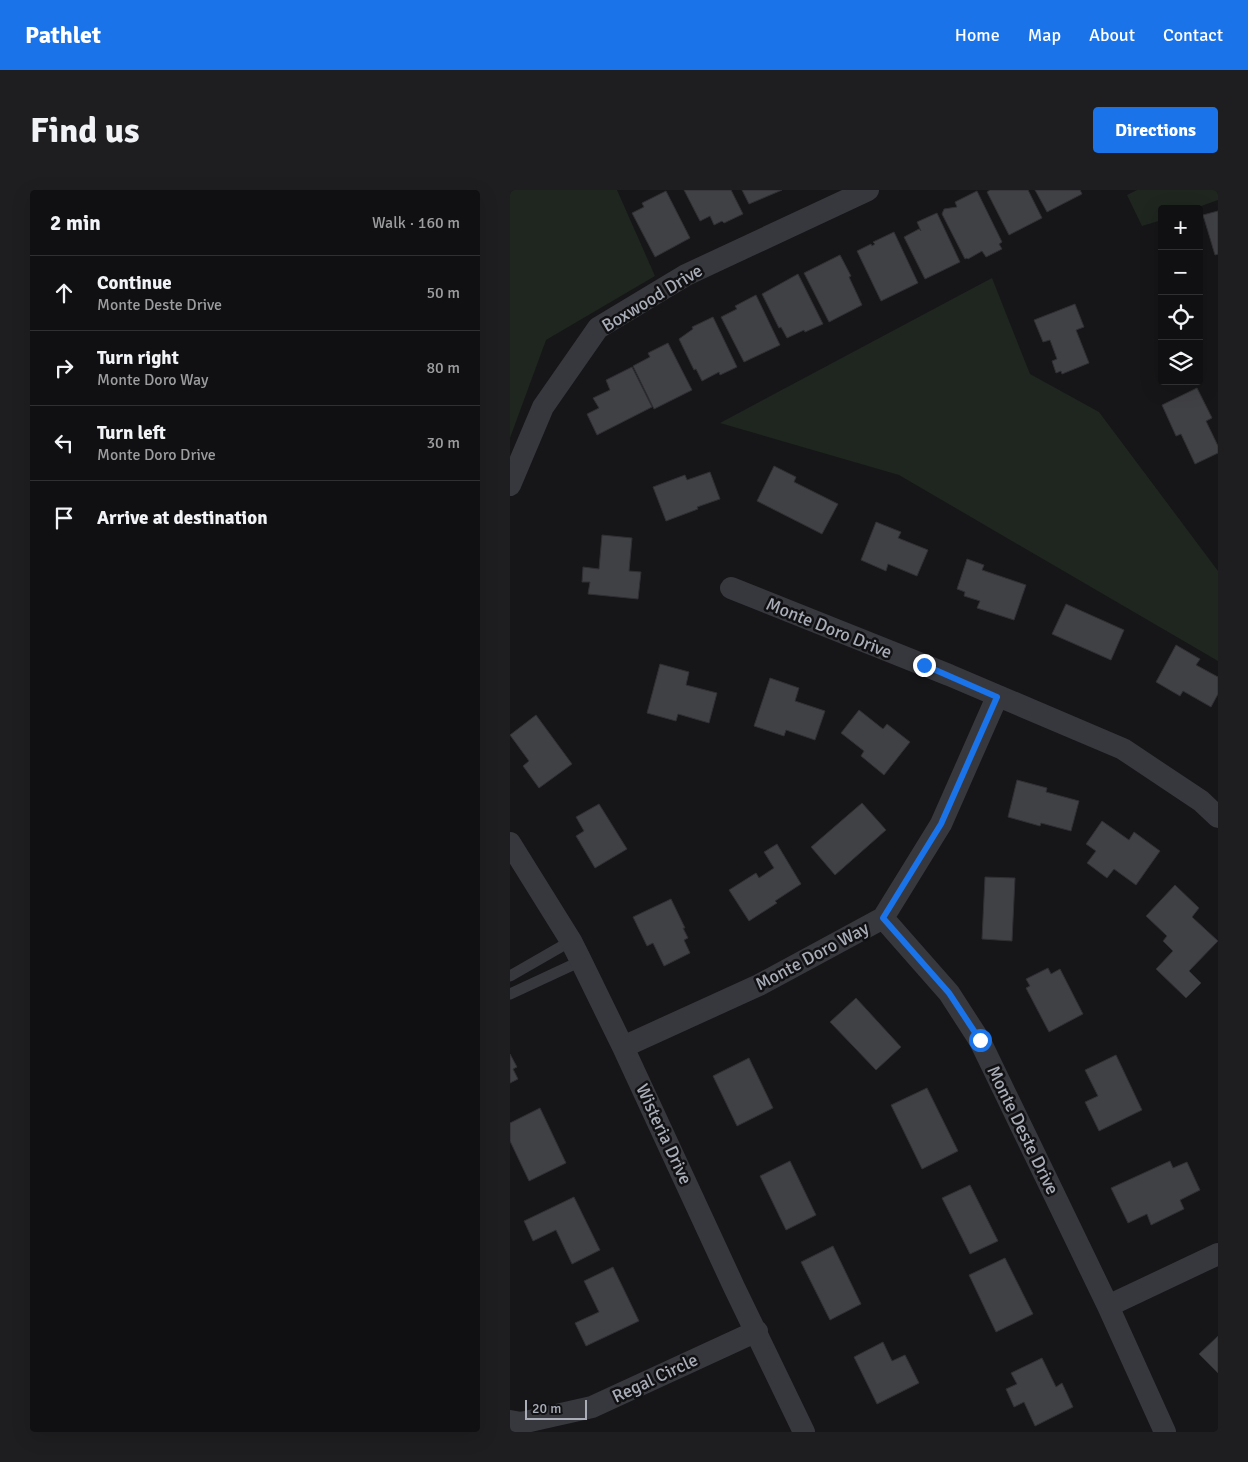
<!DOCTYPE html>
<html lang="en">
<head>
<meta charset="utf-8">
<style>
  :root { --surface:#101012; --page:#1e1e20; --text:#f1f3f6; --muted:#9c9d9f; --line:#303032; --accent:#1a73e8 }
  body { margin:0; font-family:Signika,sans-serif; background:var(--page); color:var(--text) }
  .controls { position:absolute; right:15px; top:15px; display:grid; overflow:hidden; border-radius:5px; box-shadow:0 5px 20px #0002 }
  .controls button { width:45px; height:45px; display:grid; place-items:center; padding:0; border:0; border-bottom:1px solid var(--line); background:var(--surface); color:var(--text); font:25px sans-serif }
  .scale { position:absolute; left:15px; bottom:12px; width:62px; box-sizing:border-box; padding-left:5px; border:2px solid #a8adb8; border-top:0; font-size:14px; line-height:18px; white-space:nowrap; color:#a8adb8; -webkit-text-stroke:4px #111113; paint-order:stroke }
  .stop { position:absolute; width:15px; height:15px; margin:-11px; border:4px solid #1a73e8; border-radius:50%; background:#fff }
  .stop.end { background:#1a73e8; border-color:#fff; box-shadow:0 1px 5px #0008 }
  .list { margin:0; padding:0; list-style:none }
  h2 { display:flex; justify-content:space-between; align-items:center; height:65px; margin:0; padding:0 20px; font-size:21px }
  h2 small { font-size:16px; font-weight:400; color:var(--muted) }
  .list li { display:grid; grid-template-columns:32px 1fr auto; gap:15px; align-items:center; box-sizing:border-box; height:75px; padding:0 20px; border-top:1px solid var(--line) }
  .list b { display:block; font-size:19px; white-space:nowrap }
  .list p { margin:0; font-size:16px; white-space:nowrap; color:var(--muted) }
  .list em { font-size:16px; font-style:normal; color:var(--muted) }
  .icon { flex:none; width:28px; height:28px; fill:none; stroke:currentColor; stroke-width:2; stroke-linecap:round; stroke-linejoin:round }
  .map { position:relative; flex:none; width:708px; height:1242px; overflow:hidden; border-radius:5px }
  header { display:flex; align-items:center; gap:30px; box-sizing:border-box; height:70px; padding:0 25px; background:var(--accent); color:#fff }
  header strong { font-size:24px }
  nav { display:flex; gap:28px; margin-inline-start:auto; font-size:18px }
  .intro { display:flex; align-items:center; justify-content:space-between; box-sizing:border-box; height:120px; padding:0 30px }
  h1 { margin:0; font-size:35px }
  .button { padding:12px 22px; border-radius:5px; background:var(--accent); color:#fff; font-size:18px; font-weight:700 }
  main { display:flex; gap:30px; padding:0 30px }
  aside { flex:1; background:var(--surface); border-radius:5px; box-shadow:0 5px 20px #0002 }
  .map>svg:first-child { display:block }
  .green { fill:#1e261f }
  .building { fill:#404145; stroke:#303034 }
  .lines { fill:none; stroke-linecap:round; stroke-linejoin:round }
  .service { stroke:#37383d; stroke-width:11 }
  .minor { stroke:#37383d; stroke-width:22 }
  .route { stroke:#1a73e8; stroke-width:6 }
  .labels { text-anchor:middle; dominant-baseline:central; stroke-width:5; stroke-linejoin:round; paint-order:stroke }
  .street-label { font-size:18px; fill:#a8adb8; stroke:#111113 }
</style>
</head>
<body>
<header>
<strong>Pathlet</strong>
<nav><a>Home</a><a>Map</a><a>About</a><a>Contact</a></nav>
</header>
<div class="intro"><h1>Find us</h1><a class="button">Directions</a></div>
<main>
<aside>
<h2>2 min<small>Walk · 160 m</small></h2>
<ul class="list">
<li><svg class="icon" aria-label="ahead" viewBox="0 0 24 24"><path d="M12 20V5M6 11l6-6 6 6"/></svg><div><b>Continue</b><p>Monte Deste Drive</p></div><em>50 m</em></li>
<li><svg class="icon" aria-label="right" viewBox="0 0 24 24"><path d="M7 20v-9h11M14 6l5 5-5 5"/></svg><div><b>Turn right</b><p>Monte Doro Way</p></div><em>80 m</em></li>
<li><svg class="icon" aria-label="left" viewBox="0 0 24 24"><path d="M17 20v-9H6M10 6l-5 5 5 5"/></svg><div><b>Turn left</b><p>Monte Doro Drive</p></div><em>30 m</em></li>
<li><svg class="icon" aria-label="arrive" viewBox="0 0 24 24"><path d="M6 21V4h12l-3 4 3 4H6"/></svg><div><b>Arrive at destination</b></div></li>
</ul>
</aside>
<div class="map">
<svg width="708" height="1242" viewBox="0 0 708 1242">
  <rect width="100%" height="100%" fill="#161618"/>
  <!-- green -->
  <path class="green" d="M0,0H107L145,86L36,150L0,248Z
    M627,0H708V10L683,19H652V30L632,36L617,5Z
    M482,88L520,184L589,222L708,381V471L389,285L210,233Z"/>
  <!-- building -->
  <path class="building" d="M174,0H221L233,24L214,33L212,31L204,35L200,26L190,31Z
    M232,0H272L239,14Z
    M480,0H518L532,28L499,45L477,2Z
    M525,0H570L572,4L537,22Z
    M156,1L180,48L145,67L122,23L134,17L132,13Z
    M467,1L492,52L489,54L492,59L476,67L472,61L458,69L457,68L455,69L432,24L434,19L447,17L445,12Z
    M708,21V64L705,65L693,25Z
    M427,23L450,72L415,89L394,47L409,39L411,41L407,32Z
    M384,42L408,93L371,111L347,61L361,54L362,56L365,54L363,52Z
    M330,65L341,86L339,87L352,115L319,132L294,83Z
    M288,84L313,134L295,142L294,140L277,148L271,137L269,138L252,104Z
    M246,105L270,155L234,172L211,127L227,119L225,116Z
    M565,114L574,137L566,140L579,173L552,184L551,181L546,183L542,171L547,169L540,150L533,152L524,130Z
    M203,127L227,177L210,185L209,182L192,191L186,179L184,180L169,149L183,139L182,137Z
    M158,153L182,200L144,219L123,176L140,167L138,163Z
    M122,177L142,217L87,245L77,224L89,218L83,208L100,200L96,190Z
    M687,198L702,228L696,231L708,256V263L685,274L671,244L666,246L652,215Z
    M264,276L286,287L284,292L328,314L312,344L247,311Z
    M200,282L210,309L187,317L188,319L156,331L143,297L175,285L177,290Z
    M366,332L391,342L388,348L418,360L407,386L378,374L376,381L351,370Z
    M92,345L122,348L119,381L131,382L128,409L78,404L80,392H72L73,377L89,379Z
    M457,369L474,375L472,380L516,395L504,430L467,418L470,411L454,406L455,402L447,399Z
    M556,414L614,440L601,470L542,444Z
    M666,455L690,469L686,475L708,487V504L701,517L673,501L670,506L646,492Z
    M150,474L179,482L176,495L207,503L199,533L168,524L166,531L137,523Z
    M260,488L289,498L285,511L315,521L305,550L276,540L274,546L244,536Z
    M349,520L373,539L377,534L400,552L374,585L351,566L354,561L331,543Z
    M26,525L62,574L29,598L13,576L19,571L0,545Z
    M507,590L537,598L536,602L569,611L561,641L531,633L530,636L498,627Z
    M352,613L376,640L325,685L301,657Z
    M89,614L117,659L85,678L66,646L74,641L66,627Z
    M592,631L619,650L624,642L650,661L626,695L604,679L597,688L577,673L586,661L576,654Z
    M267,654L291,694L265,711L267,713L239,731L219,700L246,683L249,688L264,678L254,662Z
    M475,687L505,688L502,751L472,749Z
    M665,695L689,718L682,727L708,751L679,781L691,793L676,808L646,779L663,761L653,751L657,746L636,726Z
    M161,709L175,738H173L178,748L174,750L180,763L154,776L143,753L137,756L123,727Z
    M538,778L541,784L550,779L573,824L539,842L516,798L520,796L516,789Z
    M346,808L391,857L366,880L320,832Z
    M0,864L7,877L3,879L8,889L0,893Z
    M606,865L632,920L589,941L575,912L588,906L575,880Z
    M239,868L263,918L227,936L203,886Z
    M417,898L448,961L412,979L381,915Z
    M30,918L56,973L19,991L0,951V933Z
    M280,971L306,1025L276,1040L250,986Z
    M660,971L663,978L677,972L690,1000L670,1010L674,1019L641,1035L637,1024L618,1033L601,998Z
    M460,995L488,1051L460,1064L432,1008Z
    M64,1007L90,1060L62,1074L46,1040L23,1051L14,1031Z
    M323,1056L351,1114L320,1130L291,1072Z
    M495,1068L523,1124L486,1142L459,1085Z
    M103,1077L129,1131L76,1156L65,1133L89,1122L74,1091Z
    M708,1146V1183L689,1164Z
    M373,1152L382,1171L395,1165L409,1193L367,1214L344,1167Z
    M532,1168L546,1197L552,1193L563,1217L525,1236L514,1212L504,1217L496,1199L507,1194L501,1183Z"/>
  <g class="lines">
    <!-- service -->
    <path class="service" d="M0,786L61,751
      M0,804L71,771"/>
    <!-- minor -->
    <path class="minor" d="M0,295L33,217L88,138L176,85L358,0
      M221,398L439,485L613,559L691,611L708,627
      M0,653L61,751L71,771L113,857L224,1097L294,1242
      M373,728L439,803L470,851L598,1116L655,1242
      M113,857L249,795L373,728L431,634L487,507
      M598,1116L708,1064
      M0,1231L11,1233L82,1217L247,1141"/>
  </g>
  <g class="lines">
    <!-- route -->
    <path class="route" d="M414,475L487,507L431,634L373,728L439,803L470,850"/>
  </g>
  <g class="labels">
    <!-- street labels -->
    <g class="street-label">
      <text transform="translate(142 108) rotate(-31)">Boxwood Drive</text>
      <text transform="translate(319 438) rotate(22)">Monte Doro Drive</text>
      <text transform="translate(302 766) rotate(-28)">Monte Doro Way</text>
      <text transform="translate(513 940) rotate(64)">Monte Deste Drive</text>
      <text transform="translate(154 944) rotate(65)">Wisteria Drive</text>
      <text transform="translate(145 1188) rotate(-25)">Regal Circle</text>
    </g>
  </g>
</svg>
<div class="controls">
<button>+</button>
<button>−</button>
<button><svg class="icon" aria-label="locate" viewBox="0 0 24 24"><circle cx="12" cy="12" r="6"/><path d="M12 2v4M12 18v4M2 12h4M18 12h4"/></svg></button>
<button><svg class="icon" aria-label="layers" viewBox="0 0 24 24"><path d="M12 4l9 5-9 5-9-5zM3 14l9 5 9-5"/></svg></button>
</div>
<div class="scale">20 m</div>
<div class="stop" style="left:470px;top:850px"></div>
<div class="stop end" style="left:414px;top:475px"></div>
</div>
</main>
</body>
</html>
